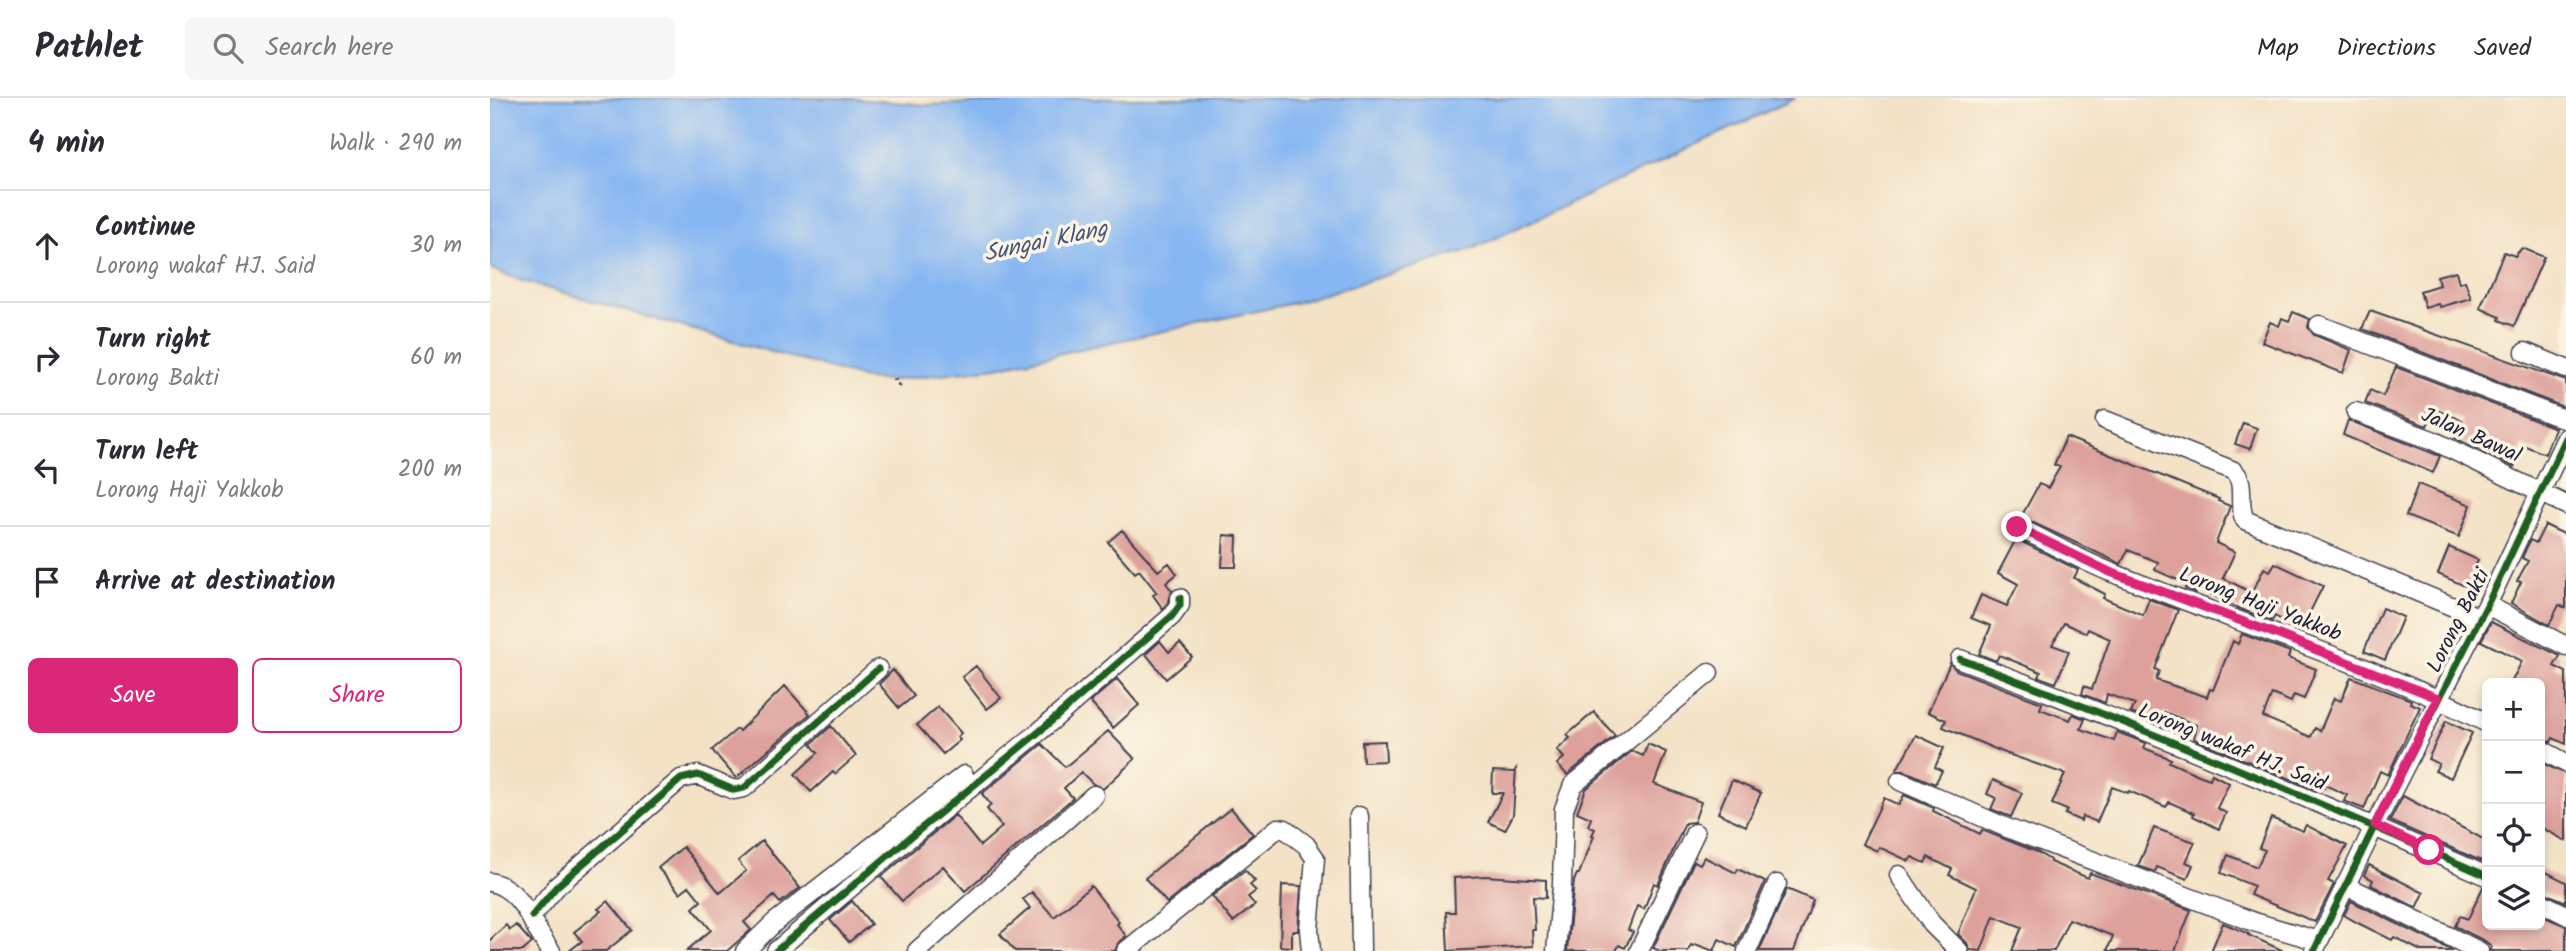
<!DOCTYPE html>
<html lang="en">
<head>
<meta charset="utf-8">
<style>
  :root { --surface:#fff; --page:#f7f7f7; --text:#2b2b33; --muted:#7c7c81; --line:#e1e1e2; --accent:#db2777 }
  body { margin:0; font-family:Kalam,sans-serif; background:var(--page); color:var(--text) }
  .controls { position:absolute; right:21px; bottom:21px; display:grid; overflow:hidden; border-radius:10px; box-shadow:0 4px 10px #0003 }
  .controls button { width:63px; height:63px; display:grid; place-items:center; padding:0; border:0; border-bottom:2px solid var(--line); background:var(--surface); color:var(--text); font:35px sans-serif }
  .stop { position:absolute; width:21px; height:21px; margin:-16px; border:5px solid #db2777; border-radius:50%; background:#fff }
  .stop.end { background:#db2777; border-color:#fff; box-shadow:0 2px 7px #0008 }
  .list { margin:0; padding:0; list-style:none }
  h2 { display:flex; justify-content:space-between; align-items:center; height:91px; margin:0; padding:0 28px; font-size:30px }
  h2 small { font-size:23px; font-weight:400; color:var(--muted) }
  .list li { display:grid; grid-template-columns:46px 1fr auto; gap:21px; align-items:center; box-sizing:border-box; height:112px; padding:0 28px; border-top:2px solid var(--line) }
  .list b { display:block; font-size:26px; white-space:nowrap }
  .list p { margin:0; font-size:23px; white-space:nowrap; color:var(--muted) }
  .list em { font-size:23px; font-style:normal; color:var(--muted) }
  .actions { display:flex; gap:14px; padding:21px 28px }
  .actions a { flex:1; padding:16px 0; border:2px solid var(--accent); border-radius:10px; text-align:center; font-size:24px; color:var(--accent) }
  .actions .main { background:var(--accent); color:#fff }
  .icon { flex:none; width:38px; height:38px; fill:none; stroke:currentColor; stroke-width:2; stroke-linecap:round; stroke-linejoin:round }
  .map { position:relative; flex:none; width:2076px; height:853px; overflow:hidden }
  header { display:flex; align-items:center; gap:42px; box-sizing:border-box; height:98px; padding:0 35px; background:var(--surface); border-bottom:2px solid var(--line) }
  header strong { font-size:33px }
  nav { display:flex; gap:38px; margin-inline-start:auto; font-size:24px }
  .search { width:490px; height:63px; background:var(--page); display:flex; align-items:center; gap:18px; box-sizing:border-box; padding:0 24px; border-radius:10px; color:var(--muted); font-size:26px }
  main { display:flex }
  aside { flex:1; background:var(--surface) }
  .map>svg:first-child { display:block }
  .water { fill:#87b7f2; stroke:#546c96; stroke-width:2 }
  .building { fill:#dda09b }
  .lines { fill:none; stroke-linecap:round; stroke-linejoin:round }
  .minor-casing { stroke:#413f50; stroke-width:21 }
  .path { stroke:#413f50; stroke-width:2.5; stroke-dasharray:5 5; stroke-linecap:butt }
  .minor { stroke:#fff; stroke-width:18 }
  .cycleway-casing { stroke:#fcf5e5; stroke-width:11 }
  .cycleway { stroke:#1b5e20; stroke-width:7 }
  .route { stroke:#db2777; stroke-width:9 }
  .labels { text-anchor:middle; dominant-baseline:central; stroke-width:7; stroke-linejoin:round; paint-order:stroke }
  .street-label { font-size:21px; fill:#22223b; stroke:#fcf5e5 }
  .water-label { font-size:23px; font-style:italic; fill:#45567b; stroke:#fcf5e5 }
</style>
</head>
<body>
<header>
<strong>Pathlet</strong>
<div class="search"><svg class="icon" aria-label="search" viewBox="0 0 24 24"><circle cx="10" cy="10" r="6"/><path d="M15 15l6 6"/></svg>Search here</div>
<nav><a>Map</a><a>Directions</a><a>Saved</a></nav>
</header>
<main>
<aside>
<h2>4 min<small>Walk · 290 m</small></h2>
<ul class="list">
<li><svg class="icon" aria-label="ahead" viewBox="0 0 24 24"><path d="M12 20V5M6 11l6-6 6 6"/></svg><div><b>Continue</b><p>Lorong wakaf HJ. Said</p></div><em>30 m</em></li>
<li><svg class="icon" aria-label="right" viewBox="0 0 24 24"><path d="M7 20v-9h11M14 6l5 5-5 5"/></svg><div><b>Turn right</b><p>Lorong Bakti</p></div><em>60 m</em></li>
<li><svg class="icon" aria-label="left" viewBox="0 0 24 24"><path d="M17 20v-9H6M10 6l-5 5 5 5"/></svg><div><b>Turn left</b><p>Lorong Haji Yakkob</p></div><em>200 m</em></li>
<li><svg class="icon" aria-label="arrive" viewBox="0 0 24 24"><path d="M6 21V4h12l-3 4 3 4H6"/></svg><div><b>Arrive at destination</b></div></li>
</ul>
<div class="actions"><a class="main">Save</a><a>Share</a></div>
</aside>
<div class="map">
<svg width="2076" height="853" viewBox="0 0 2076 853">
  <rect width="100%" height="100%" fill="#fcf5e5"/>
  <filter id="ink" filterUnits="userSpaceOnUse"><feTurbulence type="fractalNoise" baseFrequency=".0143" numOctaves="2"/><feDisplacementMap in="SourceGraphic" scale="14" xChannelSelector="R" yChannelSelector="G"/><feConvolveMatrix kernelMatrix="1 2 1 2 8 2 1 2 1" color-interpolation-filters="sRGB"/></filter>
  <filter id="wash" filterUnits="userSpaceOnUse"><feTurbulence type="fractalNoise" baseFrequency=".00686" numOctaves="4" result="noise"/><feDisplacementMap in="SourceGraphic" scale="28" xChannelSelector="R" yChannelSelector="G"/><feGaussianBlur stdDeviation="1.57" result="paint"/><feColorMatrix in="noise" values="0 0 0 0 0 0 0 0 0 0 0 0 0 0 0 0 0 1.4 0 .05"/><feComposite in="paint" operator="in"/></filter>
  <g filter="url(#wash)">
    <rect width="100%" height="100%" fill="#f3e2c5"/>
    <!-- water -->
    <path class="water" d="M0,0H356L436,7L517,4L539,0H1306L982,151L808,204L507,269L403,282L377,281L29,182L0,170Z"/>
    <g id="blocks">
      <!-- building -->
      <path class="building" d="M2032,150L2054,159L2024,228L2009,222L2010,219L1990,210L2014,154L2025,158Z
        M1966,173L1969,185L1975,183L1981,200L1950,209L1948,206L1935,210L1930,193L1949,187L1947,178Z
        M1880,213L2076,283V310L1872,231Z
        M1803,214L1820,221L1818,229L1824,237L1861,252L1853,275L1772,244L1780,224L1789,228L1792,220L1799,223Z
        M1906,269L2065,330L2055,356L2033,347L2024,369L1965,340L1972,322L1944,311L1937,328L1875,305L1880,292L1893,298Z
        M1858,322L1950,358L1943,375L1853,337Z
        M1753,325L1767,330L1760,351L1745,346Z
        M1576,339L1729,401L1728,403L1740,408L1726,445L1745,454L1733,480L1762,495L1774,470L1780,473L1785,465L1833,488L1811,532L1785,518L1782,523L1748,510L1720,496L1708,491L1706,495L1695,490L1697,486L1665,472L1668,464L1638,452L1631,466L1531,419L1549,386L1558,390L1570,369L1564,367Z
        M1928,386L1981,407L1969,439L1916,418Z
        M2055,427L2076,437V510L2069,507L2059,527L2021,505L2031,484L2027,483L2038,463L2032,460L2040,442L2046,445Z
        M632,432L668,473L679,465L687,476L676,485L682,493L679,503L673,511L663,497L667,495L649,472L645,475L618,444Z
        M734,437L747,438L746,469H732Z
        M1526,441L1588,472L1584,480L1615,496L1613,500L1653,517L1659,501L1688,512L1665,571L1669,573L1666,582L1717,599L1720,591L1723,592L1743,543L1748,546L1752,536L1800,554L1798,560L1826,571L1814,601L1804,597L1801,604L1782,596L1773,619L1821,639L1825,630L1830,633L1844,600L1851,603L1861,579L1921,602L1920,605L1930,609L1898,677L1890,673L1874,711L1854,703L1857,697L1835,687L1834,690L1827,687L1825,691L1704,641L1707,627L1674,614L1672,618L1668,617L1663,624L1641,615L1645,606L1617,596L1615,605L1592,596L1594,588L1602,591L1620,541L1598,531L1596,535L1574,525L1562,547L1579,553L1566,585L1549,579L1551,574L1509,557L1506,563L1489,556L1501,528L1481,520L1491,497L1517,508L1528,486L1508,475Z
        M1959,449L1988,462L1977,489L1948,476Z
        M1892,510L1913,519L1895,562L1874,553Z
        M2001,524L2070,558L2064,568L2076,574V646L2063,640L2061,644L2050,640V585H2021L2032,563L1991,543Z
        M670,543L679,554L690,545L702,559L676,581L656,556Z
        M1460,565L1466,572L1552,605L1550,611L1580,622L1583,616L1595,621L1591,631L1624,643L1627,634L1656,645L1654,650L1681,661L1679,664L1711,678L1720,681L1722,676L1739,685L1727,710L1736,715L1729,731L1703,718L1704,715L1679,704L1676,709L1639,693L1638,695L1622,689L1607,724L1592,718L1591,723L1575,716L1577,712L1562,706L1575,676L1515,655L1453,629L1456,622L1438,614Z
        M486,568L511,600L497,611L472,579Z
        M403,572L424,598L409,610L389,586Z
        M627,581L649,607L623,630L600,604Z
        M295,588L320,616L246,680L222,652L247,631L249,633Z
        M448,609L471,635L467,639L470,642L453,656L427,627Z
        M1104,614L1125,638L1077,677L1067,666L1074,660L1067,652L1080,640L1077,637Z
        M1956,623L1982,635L1961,680L1945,673L1949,666L1938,661Z
        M341,628L366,658L345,676L343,674L321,694L305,676L328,655L321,646Z
        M618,633L645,661L613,691L603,686L591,674L574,690L583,700L475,793L453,768L412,803L391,779L465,717L490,748L512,729L497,711L501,707L492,696L494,694L552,646L575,669Z
        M1426,637L1454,650L1445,669L1452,673L1445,686L1415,673H1406Z
        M895,643L896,663L873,664L872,644Z
        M1158,646L1176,654L1164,686L1211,704L1204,724L1195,725L1168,787L1164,785L1154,811L1147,808L1138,832L1143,834L1135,850L1129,847L1126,853H1077L1084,783L1087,776H1089L1104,738L1102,737L1105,731L1098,728L1101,720L1087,714L1096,691L1142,653L1153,658Z
        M2050,664L2076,676V743L2050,729Z
        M1026,671L1023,717L1015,732L998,724L1013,695H1002L1003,673L1024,674Z
        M1242,682L1271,695L1256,728L1228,715Z
        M1503,682L1532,695L1521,719L1501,711L1506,700L1497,696Z
        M1414,697L1444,710L1443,713L1490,736L1492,732L1547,754L1560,762V764L1598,780L1600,775L1701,812L1685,853H1617L1623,838L1579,821L1564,853H1522L1532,829L1504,818L1491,853L1480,852L1477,845L1468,836L1486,790L1459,777L1462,771L1438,759L1435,765L1422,759L1419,763L1389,749L1387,753L1372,746L1394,700L1409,707Z
        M1913,698L1997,743V750L1991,763L1900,723Z
        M741,710L763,736L677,805L655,780Z
        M1781,720L1813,733L1816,727L1857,748L1838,783L1844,786L1825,824L1760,797L1764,788L1731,775L1738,757L1767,769L1775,752L1769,750Z
        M1664,730L1705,744L1696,764L1703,767L1697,781L1667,769L1665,774L1648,768Z
        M272,743L310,790L290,805L284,798L254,824L261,832L237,853H196L221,832L203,810L211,803L199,788L190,795L168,770L193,749L230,795L256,773L248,763Z
        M1214,759L1246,775L1248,771L1275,784L1246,849L1229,841L1224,853L1205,846L1204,848L1201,847L1198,853H1170L1163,850L1204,763L1210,766Z
        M1879,767L1934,795L1927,810L1881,787L1883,782L1874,777Z
        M2050,771L2076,784V804L2050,793Z
        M755,772L765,783L760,787L766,793L758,799L765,807L743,824L722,798Z
        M995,778L1056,782V800L1043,799L1045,832H1042L1043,848L958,853L956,814H965L964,780Z
        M792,787L811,788L808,833H802V849L790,848Z
        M601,788L629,824L627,826L636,838L628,845L625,853H525L510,836L540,810L533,801L542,794L564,819Z
        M1993,789H1997V827H2050V817L2076,828V853H2000L2001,848L1995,843L1965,828L1970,818L1978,821Z
        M1297,791L1323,802L1304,853H1269Z
        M118,803L142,832L116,853H79L92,843L84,834L111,813L108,811Z
        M362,803L381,826L359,844L340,822Z
        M1861,803L1963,853H1931L1904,839L1902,842L1868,825L1854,817Z
        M1733,825L1759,836L1758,837L1794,853H1721Z
        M16,827L20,832L26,827L42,845L33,853H0V842Z"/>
    </g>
  </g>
  <g filter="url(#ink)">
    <use href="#blocks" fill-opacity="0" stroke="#413f50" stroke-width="2"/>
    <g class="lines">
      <!-- minor casing -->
      <g class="minor-casing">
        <path id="minor" d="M1829,227L2076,322
          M2035,254L2076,271
          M1866,314L1942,342L2076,407
          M1615,322L1742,372C1758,383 1746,405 1755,422L1990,520
          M1527,429C1559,444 1590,462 1623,475C1747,525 1877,564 1997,625
          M1997,507L2076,548
          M1470,561C1648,627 1823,702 1997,778
          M2050,651L2076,665
          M1410,683L1517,730L1764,824L1829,843
          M869,718L871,853
          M1409,777L1442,826L1469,853
          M0,784C34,791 42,830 61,853
          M1855,787L1989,853
          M2050,804L2076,817
          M42,818L67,788L191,681L208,677L244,692L254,690L388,571
          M255,853L285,824L474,677
          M286,853L406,751L550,633L682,518L690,507V500
          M427,853L604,697
          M636,853L788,730L795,731L816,747L825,760L819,832L821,853
          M1066,853L1072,788L1074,711L1083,687L1219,575
          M1149,853L1205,735
          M1257,853L1287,786
          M1824,853L1885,727L1997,507L2076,340"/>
      </g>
      <!-- path -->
      <path class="path" d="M411,289L403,282L411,280"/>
      <!-- minor -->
      <use href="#minor" class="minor"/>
      <!-- cycleway casing -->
      <g class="cycleway-casing">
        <path id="cycleway" d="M1470,561C1648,627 1823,702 1997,778
          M42,818L67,788L191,681L208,677L244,692L254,690L388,571
          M286,853L406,751L550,633L682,518L690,507V500
          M1824,853L1885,727L1997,507L2076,340"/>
      </g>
      <!-- cycleway -->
      <use href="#cycleway" class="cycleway"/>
    </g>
  </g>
  <g class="lines" filter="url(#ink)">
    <!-- route -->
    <path class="route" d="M1527,429L1620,474L1789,537L1948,600L1885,727L1939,752"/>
  </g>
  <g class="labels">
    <!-- street labels -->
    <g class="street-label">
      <text transform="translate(1981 338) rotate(24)">Jalan Bawal</text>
      <text transform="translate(1770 507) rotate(21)">Lorong Haji Yakkob</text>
      <text transform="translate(1969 523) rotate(-63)">Lorong Bakti</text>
      <text transform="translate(1742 650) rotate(22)">Lorong wakaf HJ. Said</text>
    </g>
    <!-- water labels -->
    <g class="water-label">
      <text transform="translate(556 144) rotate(-12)">Sungai Klang</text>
    </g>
  </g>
</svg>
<div class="controls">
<button>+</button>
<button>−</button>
<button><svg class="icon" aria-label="locate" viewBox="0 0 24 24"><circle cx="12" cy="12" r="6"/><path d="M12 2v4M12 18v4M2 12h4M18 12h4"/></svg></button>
<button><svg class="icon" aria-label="layers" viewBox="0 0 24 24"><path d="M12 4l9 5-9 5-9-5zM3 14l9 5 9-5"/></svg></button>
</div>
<div class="stop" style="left:1939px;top:752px"></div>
<div class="stop end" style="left:1527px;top:429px"></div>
</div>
</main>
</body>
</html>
